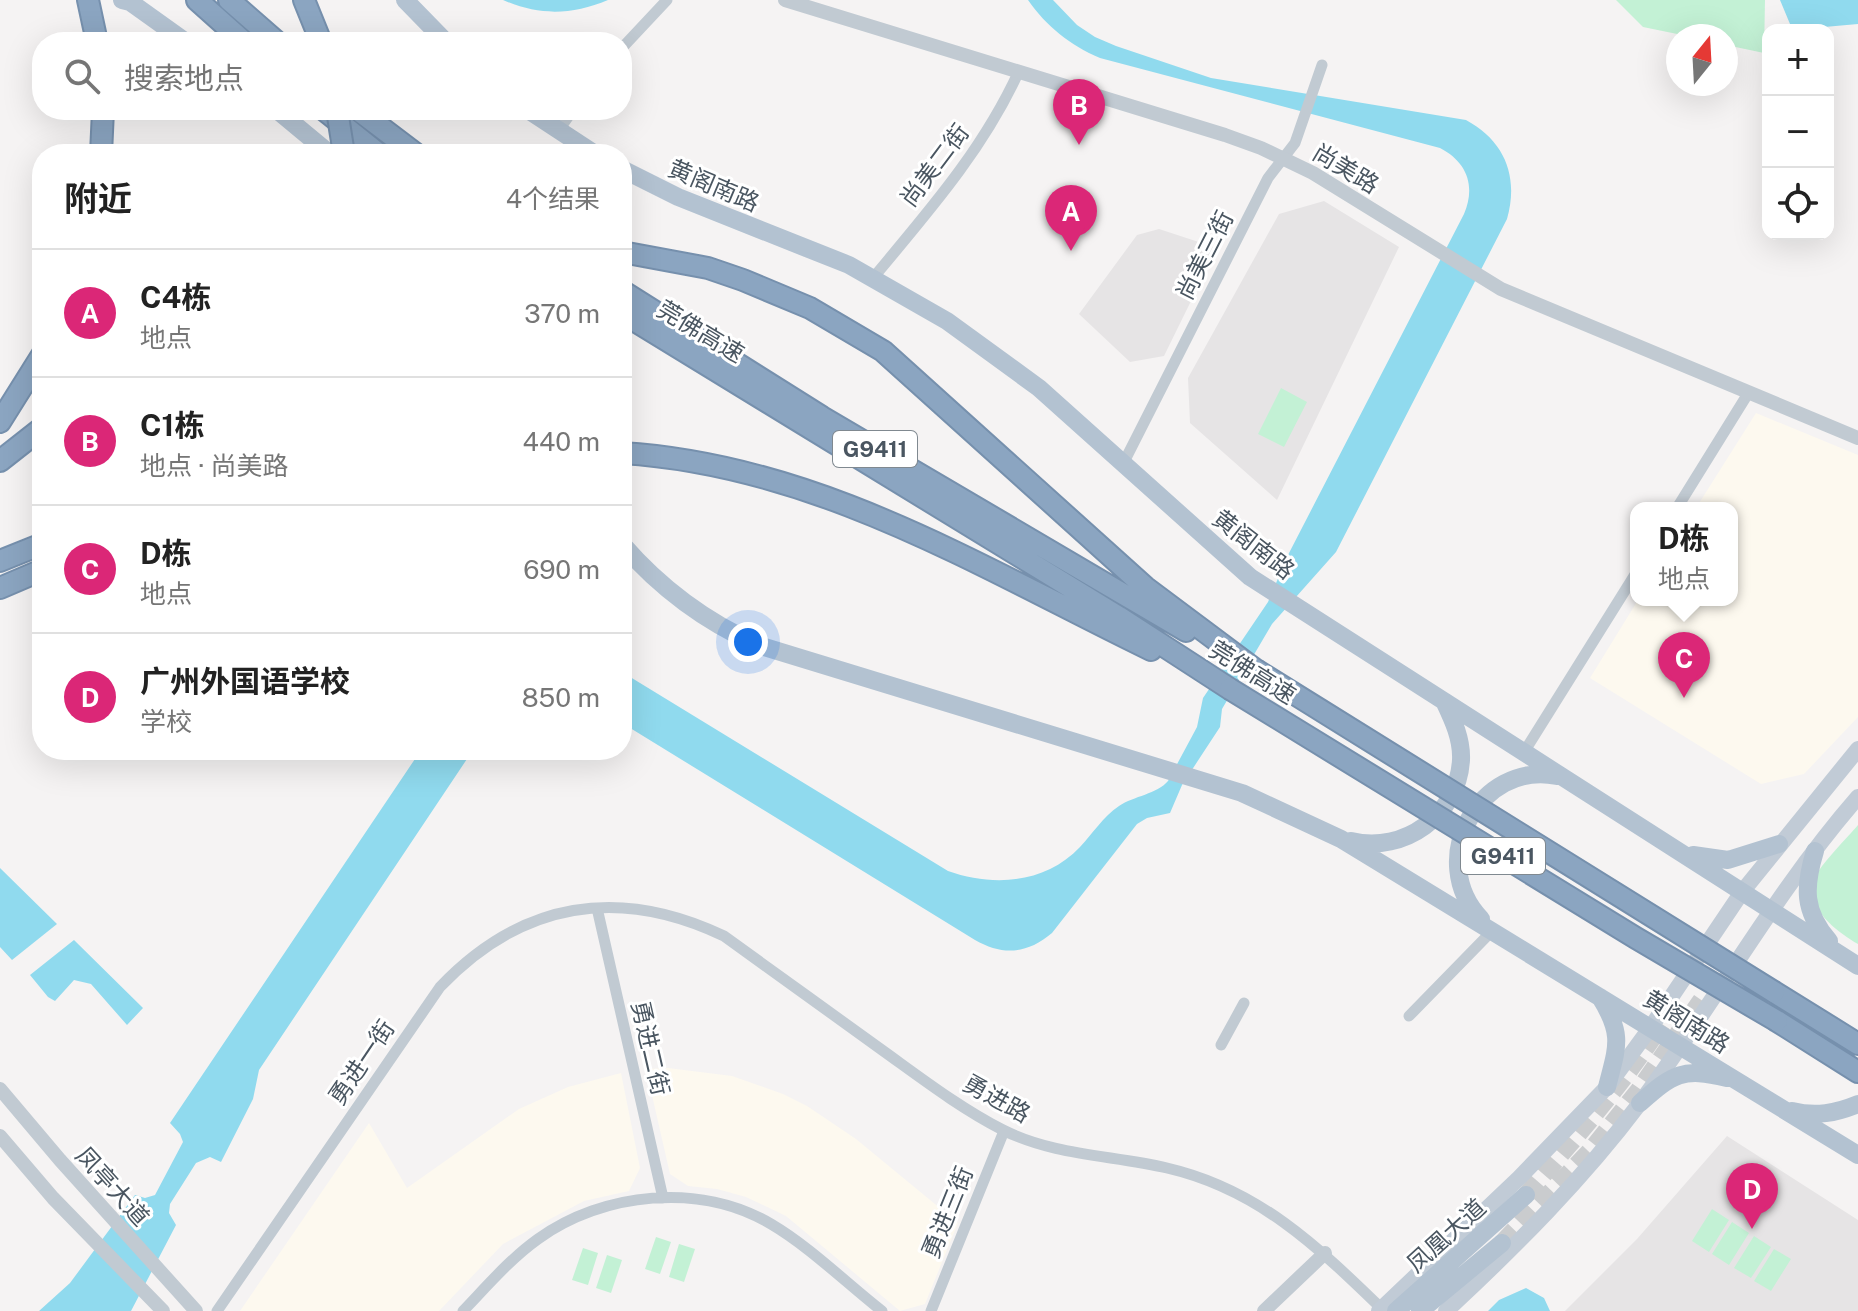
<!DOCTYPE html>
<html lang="zh">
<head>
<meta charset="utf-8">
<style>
  :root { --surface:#fff; --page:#f6f6f6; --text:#222; --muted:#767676; --line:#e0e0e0; --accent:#db2777 }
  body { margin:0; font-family:"Public Sans","Noto Sans SC",sans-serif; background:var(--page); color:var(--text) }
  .controls { position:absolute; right:24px; top:24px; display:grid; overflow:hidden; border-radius:16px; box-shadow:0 8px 32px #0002 }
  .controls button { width:72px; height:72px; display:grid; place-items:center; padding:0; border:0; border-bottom:2px solid var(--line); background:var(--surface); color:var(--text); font:40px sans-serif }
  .compass { position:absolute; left:1666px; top:24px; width:72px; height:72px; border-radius:50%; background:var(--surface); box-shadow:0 8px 32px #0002; rotate:18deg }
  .you { position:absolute; left:748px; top:642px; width:28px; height:28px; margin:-20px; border:6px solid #fff; border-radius:50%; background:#1a73e8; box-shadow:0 0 0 12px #1a73e833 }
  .badge { display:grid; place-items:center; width:52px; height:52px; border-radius:50%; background:var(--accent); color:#fff; font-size:26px; font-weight:700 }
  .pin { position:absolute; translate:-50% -66px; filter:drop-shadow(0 2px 4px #0008) }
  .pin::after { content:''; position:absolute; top:42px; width:28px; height:24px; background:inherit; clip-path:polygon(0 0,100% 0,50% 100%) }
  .popup { position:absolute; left:1630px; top:502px; width:108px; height:104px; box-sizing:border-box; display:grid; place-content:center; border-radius:16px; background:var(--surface); filter:drop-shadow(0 2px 6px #0005); font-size:26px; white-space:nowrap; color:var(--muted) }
  .popup b { font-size:30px; color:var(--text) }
  .popup::after { content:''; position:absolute; left:50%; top:100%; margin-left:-16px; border:16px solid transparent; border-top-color:var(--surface) }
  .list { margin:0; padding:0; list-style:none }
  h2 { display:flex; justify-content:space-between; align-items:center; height:104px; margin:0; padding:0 32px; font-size:34px }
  h2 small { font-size:26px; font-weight:400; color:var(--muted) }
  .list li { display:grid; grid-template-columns:52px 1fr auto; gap:24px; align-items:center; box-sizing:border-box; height:128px; padding:0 32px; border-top:2px solid var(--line) }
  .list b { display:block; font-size:30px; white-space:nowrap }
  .list p { margin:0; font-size:26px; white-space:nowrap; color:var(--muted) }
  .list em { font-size:26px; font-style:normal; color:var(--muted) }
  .icon { flex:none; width:44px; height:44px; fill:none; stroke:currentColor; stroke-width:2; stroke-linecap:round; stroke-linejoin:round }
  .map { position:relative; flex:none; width:1858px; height:1311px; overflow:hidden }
  .search { position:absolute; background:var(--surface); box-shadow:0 8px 32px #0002; left:32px; top:32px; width:600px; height:88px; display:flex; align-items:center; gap:20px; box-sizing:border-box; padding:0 28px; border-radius:32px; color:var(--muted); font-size:30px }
  .panel { position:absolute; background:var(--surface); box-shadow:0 8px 32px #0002; left:32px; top:144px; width:600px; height:616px; border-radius:32px }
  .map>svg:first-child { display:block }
  .commercial { fill:#fdf9ef }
  .education { fill:#e6e4e5 }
  .green { fill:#c3f1d5 }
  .water { fill:#90daee }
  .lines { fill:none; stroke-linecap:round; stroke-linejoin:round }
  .primary-tunnel { stroke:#caccce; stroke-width:18; stroke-dasharray:18 9; stroke-linecap:butt }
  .motorway-casing { stroke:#7690ad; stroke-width:24 }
  .minor { stroke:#c1cad2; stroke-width:11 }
  .tertiary { stroke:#c1cad2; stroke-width:14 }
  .secondary { stroke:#c1cbd6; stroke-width:16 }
  .primary { stroke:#b3c2d1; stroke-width:18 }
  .motorway { stroke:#8ba5c1; stroke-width:20 }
  .motorway-bridge-casing { stroke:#7690ad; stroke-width:24; stroke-linecap:butt }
  .motorway-bridge { stroke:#8ba5c1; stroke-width:20 }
  .labels { text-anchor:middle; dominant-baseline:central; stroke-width:6; stroke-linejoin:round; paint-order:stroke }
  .shield { fill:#fff; stroke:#808990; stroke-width:2 }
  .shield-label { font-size:22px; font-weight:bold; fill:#4a5661 }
  .street-label { font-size:24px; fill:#4a5661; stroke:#fff }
</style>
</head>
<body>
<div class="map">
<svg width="1858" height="1311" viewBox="0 0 1858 1311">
  <rect width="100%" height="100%" fill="#f5f3f3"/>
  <!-- commercial -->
  <path class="commercial" d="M1756,413L1858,455V717L1804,774L1761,784L1590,678L1638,600H1732V508H1696Z
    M668,1068L732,1076L783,1094L807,1106L856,1139L958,1223L925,1304L900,1311L786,1216L746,1197L717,1189L688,1186L670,1174L646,1069Z
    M621,1073L640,1168L629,1191L584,1201L503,1244L439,1311H240L369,1123L407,1188L519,1109L568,1087Z"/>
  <!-- education -->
  <path class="education" d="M1324,201L1399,247L1277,500L1190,423L1188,378L1279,214Z
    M1159,229L1217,248L1164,356L1130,362L1079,314L1137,235Z
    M1727,1136L1858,1220V1311H1565L1637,1239Z"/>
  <!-- green -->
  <path class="green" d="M1616,0H1765L1764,53L1726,45V36H1687L1643,27Z
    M1281,388L1307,402L1284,447L1258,434Z
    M1858,825V944C1835,930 1802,907 1817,874C1823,862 1848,837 1858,825Z
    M1712,1209L1729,1220L1709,1252L1692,1241Z
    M1732,1222L1749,1233L1729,1265L1712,1254Z
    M1754,1236L1771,1247L1751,1278L1734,1268Z
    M656,1237L671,1242L660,1274L645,1269Z
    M679,1244L695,1249L684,1282L669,1277Z
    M583,1248L598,1253L588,1285L572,1280Z
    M1774,1249L1791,1259L1771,1291L1754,1281Z
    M607,1255L622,1260L611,1293L596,1288Z"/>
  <!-- water -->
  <path class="water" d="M503,0H608C572,15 539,16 503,0Z
    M1028,0H1053L1077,25L1095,37L1116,46L1211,78L1466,120C1505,141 1519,177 1507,219L1336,552L1272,624L1222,709L1220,727L1182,785L1170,813L1147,818L1137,824L1052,933C1027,954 1003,956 975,940L622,723V672L948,871C993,887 1045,884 1080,847C1093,833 1103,817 1119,806C1134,796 1157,794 1168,781L1197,727L1203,698L1268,602L1288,555L1464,214C1476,186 1467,162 1440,148L1100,58C1070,45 1047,27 1028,0Z
    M1780,0H1858V24L1813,28L1790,24Z
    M421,750H473L259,1070L253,1099L221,1162L210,1157L196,1163L170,1204L169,1213L176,1225L131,1311H39L70,1283L135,1195L145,1198L155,1195L183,1142L180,1134L170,1123Z
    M0,868L57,924L12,960L0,947Z
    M74,940L143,1008L127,1025L91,984L74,980L55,1001L48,997L30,975Z
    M1526,1288L1544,1298L1550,1311H1488L1499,1300Z"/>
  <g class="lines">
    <!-- primary-tunnel -->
    <path class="primary-tunnel" d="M1526,1195C1574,1139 1622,1085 1662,1024
      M1502,1243L1592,1149L1639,1090L1721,972"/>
    <!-- motorway casing -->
    <g class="motorway-casing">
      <path id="motorway" d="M88,0L97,42
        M197,0L244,42
        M229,0L277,42
        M304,0L321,42
        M324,110L379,154
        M358,110L416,154
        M101,154L103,110
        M622,252L708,268L743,280L810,308L883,351L1145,587L1256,670
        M622,291L822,417L1186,631
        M622,313L1119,617L1230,689
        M0,422L42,355
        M622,453C817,465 980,567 1151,650
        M0,461L42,428
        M0,561L42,544
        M0,588L42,570
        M1774,992L1858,1044
        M1777,1021L1858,1072"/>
    </g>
    <!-- minor -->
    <path class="minor" d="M622,48L667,0
      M558,131L573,110
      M873,278C928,212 983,150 1019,71
      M1123,464L1268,178L1295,143L1322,65
      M1677,508L1749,392
      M1524,752L1636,573
      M597,908L663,1198
      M1409,1016L1493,930
      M1221,1045L1244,1003
      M217,1311L440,987C522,901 619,886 724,936C777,974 829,1012 882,1050C921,1078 960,1108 1003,1130C1055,1156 1112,1155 1167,1168C1258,1189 1317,1246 1382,1309
      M463,1311C487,1286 510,1259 538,1239C603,1192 701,1182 771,1224C810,1247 845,1282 882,1311
      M931,1311L1004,1131"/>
    <!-- tertiary -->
    <path class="tertiary" d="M785,0L1225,135L1261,148L1313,173L1501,289L1858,438
      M0,1089L60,1160L196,1311
      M0,1136L53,1198L163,1311
      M1264,1311L1325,1253"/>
    <!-- secondary -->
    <path class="secondary" d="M1379,1311L1519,1178L1607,1087L1651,1027L1742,892L1858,749
      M1446,1311C1516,1246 1582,1180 1640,1103C1715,1003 1775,892 1858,797"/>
    <!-- primary -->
    <path class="primary" d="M122,0L130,2L186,42
      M405,0L446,42
      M277,110L330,154
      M528,110L595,154
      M622,169L678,197L849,265L947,321L1039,388L1250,577L1858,966
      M622,544C661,589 704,621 758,645L1242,793L1341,839L1858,1155
      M1351,841C1404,854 1458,815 1461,760C1462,739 1453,720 1444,701
      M1815,851C1804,887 1803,911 1829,941
      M1693,855L1728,860L1779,844
      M1481,919C1425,861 1479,760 1557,776
      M1600,997C1624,1035 1617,1047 1607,1087
      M1640,1103C1673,1074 1682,1067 1727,1078
      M1792,1111C1816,1117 1836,1113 1858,1104
      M1396,1311L1526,1195
      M1420,1311L1502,1243"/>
    <!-- motorway -->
    <use href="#motorway" class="motorway"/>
    <!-- motorway-bridge casing -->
    <g class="motorway-bridge-casing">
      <path id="motorway-bridge" d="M337,110L344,154
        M1256,670L1774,992
        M1230,689L1636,938L1777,1021"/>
    </g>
    <!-- motorway-bridge -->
    <use href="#motorway-bridge" class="motorway-bridge"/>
  </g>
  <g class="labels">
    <!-- shield labels -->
    <g class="shield">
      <rect x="833" y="431" width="84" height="36" rx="6"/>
      <rect x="1461" y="838" width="84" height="36" rx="6"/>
    </g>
    <g class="shield-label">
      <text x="875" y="449">G9411</text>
      <text x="1503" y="856">G9411</text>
    </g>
    <!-- street labels -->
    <g class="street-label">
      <text transform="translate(934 165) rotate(-53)">尚美二街</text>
      <text transform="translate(1346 168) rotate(31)">尚美路</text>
      <text transform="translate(714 185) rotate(23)">黄阁南路</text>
      <text transform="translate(1204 255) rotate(-63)">尚美三街</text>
      <text transform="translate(701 331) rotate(31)">莞佛高速</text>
      <text transform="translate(1254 544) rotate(38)">黄阁南路</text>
      <text transform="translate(1253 672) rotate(32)">莞佛高速</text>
      <text transform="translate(1687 1021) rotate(32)">黄阁南路</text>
      <text transform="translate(651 1048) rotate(77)">勇进二街</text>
      <text transform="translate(361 1062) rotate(-56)">勇进一街</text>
      <text transform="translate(997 1098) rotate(29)">勇进路</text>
      <text transform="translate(113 1186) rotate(48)">凤亭大道</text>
      <text transform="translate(947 1212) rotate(-68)">勇进三街</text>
      <text transform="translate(1446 1235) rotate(-42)">凤凰大道</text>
    </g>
  </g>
</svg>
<div class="controls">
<button>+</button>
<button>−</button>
<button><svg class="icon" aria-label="locate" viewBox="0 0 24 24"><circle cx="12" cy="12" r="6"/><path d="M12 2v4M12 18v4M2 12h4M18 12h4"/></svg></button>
</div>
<svg class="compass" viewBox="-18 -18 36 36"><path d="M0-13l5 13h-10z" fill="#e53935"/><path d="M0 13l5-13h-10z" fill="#767676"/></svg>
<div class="you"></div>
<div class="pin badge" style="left:1071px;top:251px">A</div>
<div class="pin badge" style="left:1079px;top:145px">B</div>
<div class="pin badge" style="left:1684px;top:698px">C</div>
<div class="popup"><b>D栋</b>地点</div>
<div class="pin badge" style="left:1752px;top:1229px">D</div>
<div class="search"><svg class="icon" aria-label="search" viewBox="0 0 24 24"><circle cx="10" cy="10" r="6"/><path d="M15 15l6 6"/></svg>搜索地点</div>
<section class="panel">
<h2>附近<small>4个结果</small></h2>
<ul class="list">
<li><span class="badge">A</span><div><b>C4栋</b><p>地点</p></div><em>370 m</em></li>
<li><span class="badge">B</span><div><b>C1栋</b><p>地点 · 尚美路</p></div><em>440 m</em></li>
<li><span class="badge">C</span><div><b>D栋</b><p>地点</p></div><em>690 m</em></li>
<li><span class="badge">D</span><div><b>广州外国语学校</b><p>学校</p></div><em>850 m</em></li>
</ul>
</section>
</div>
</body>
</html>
